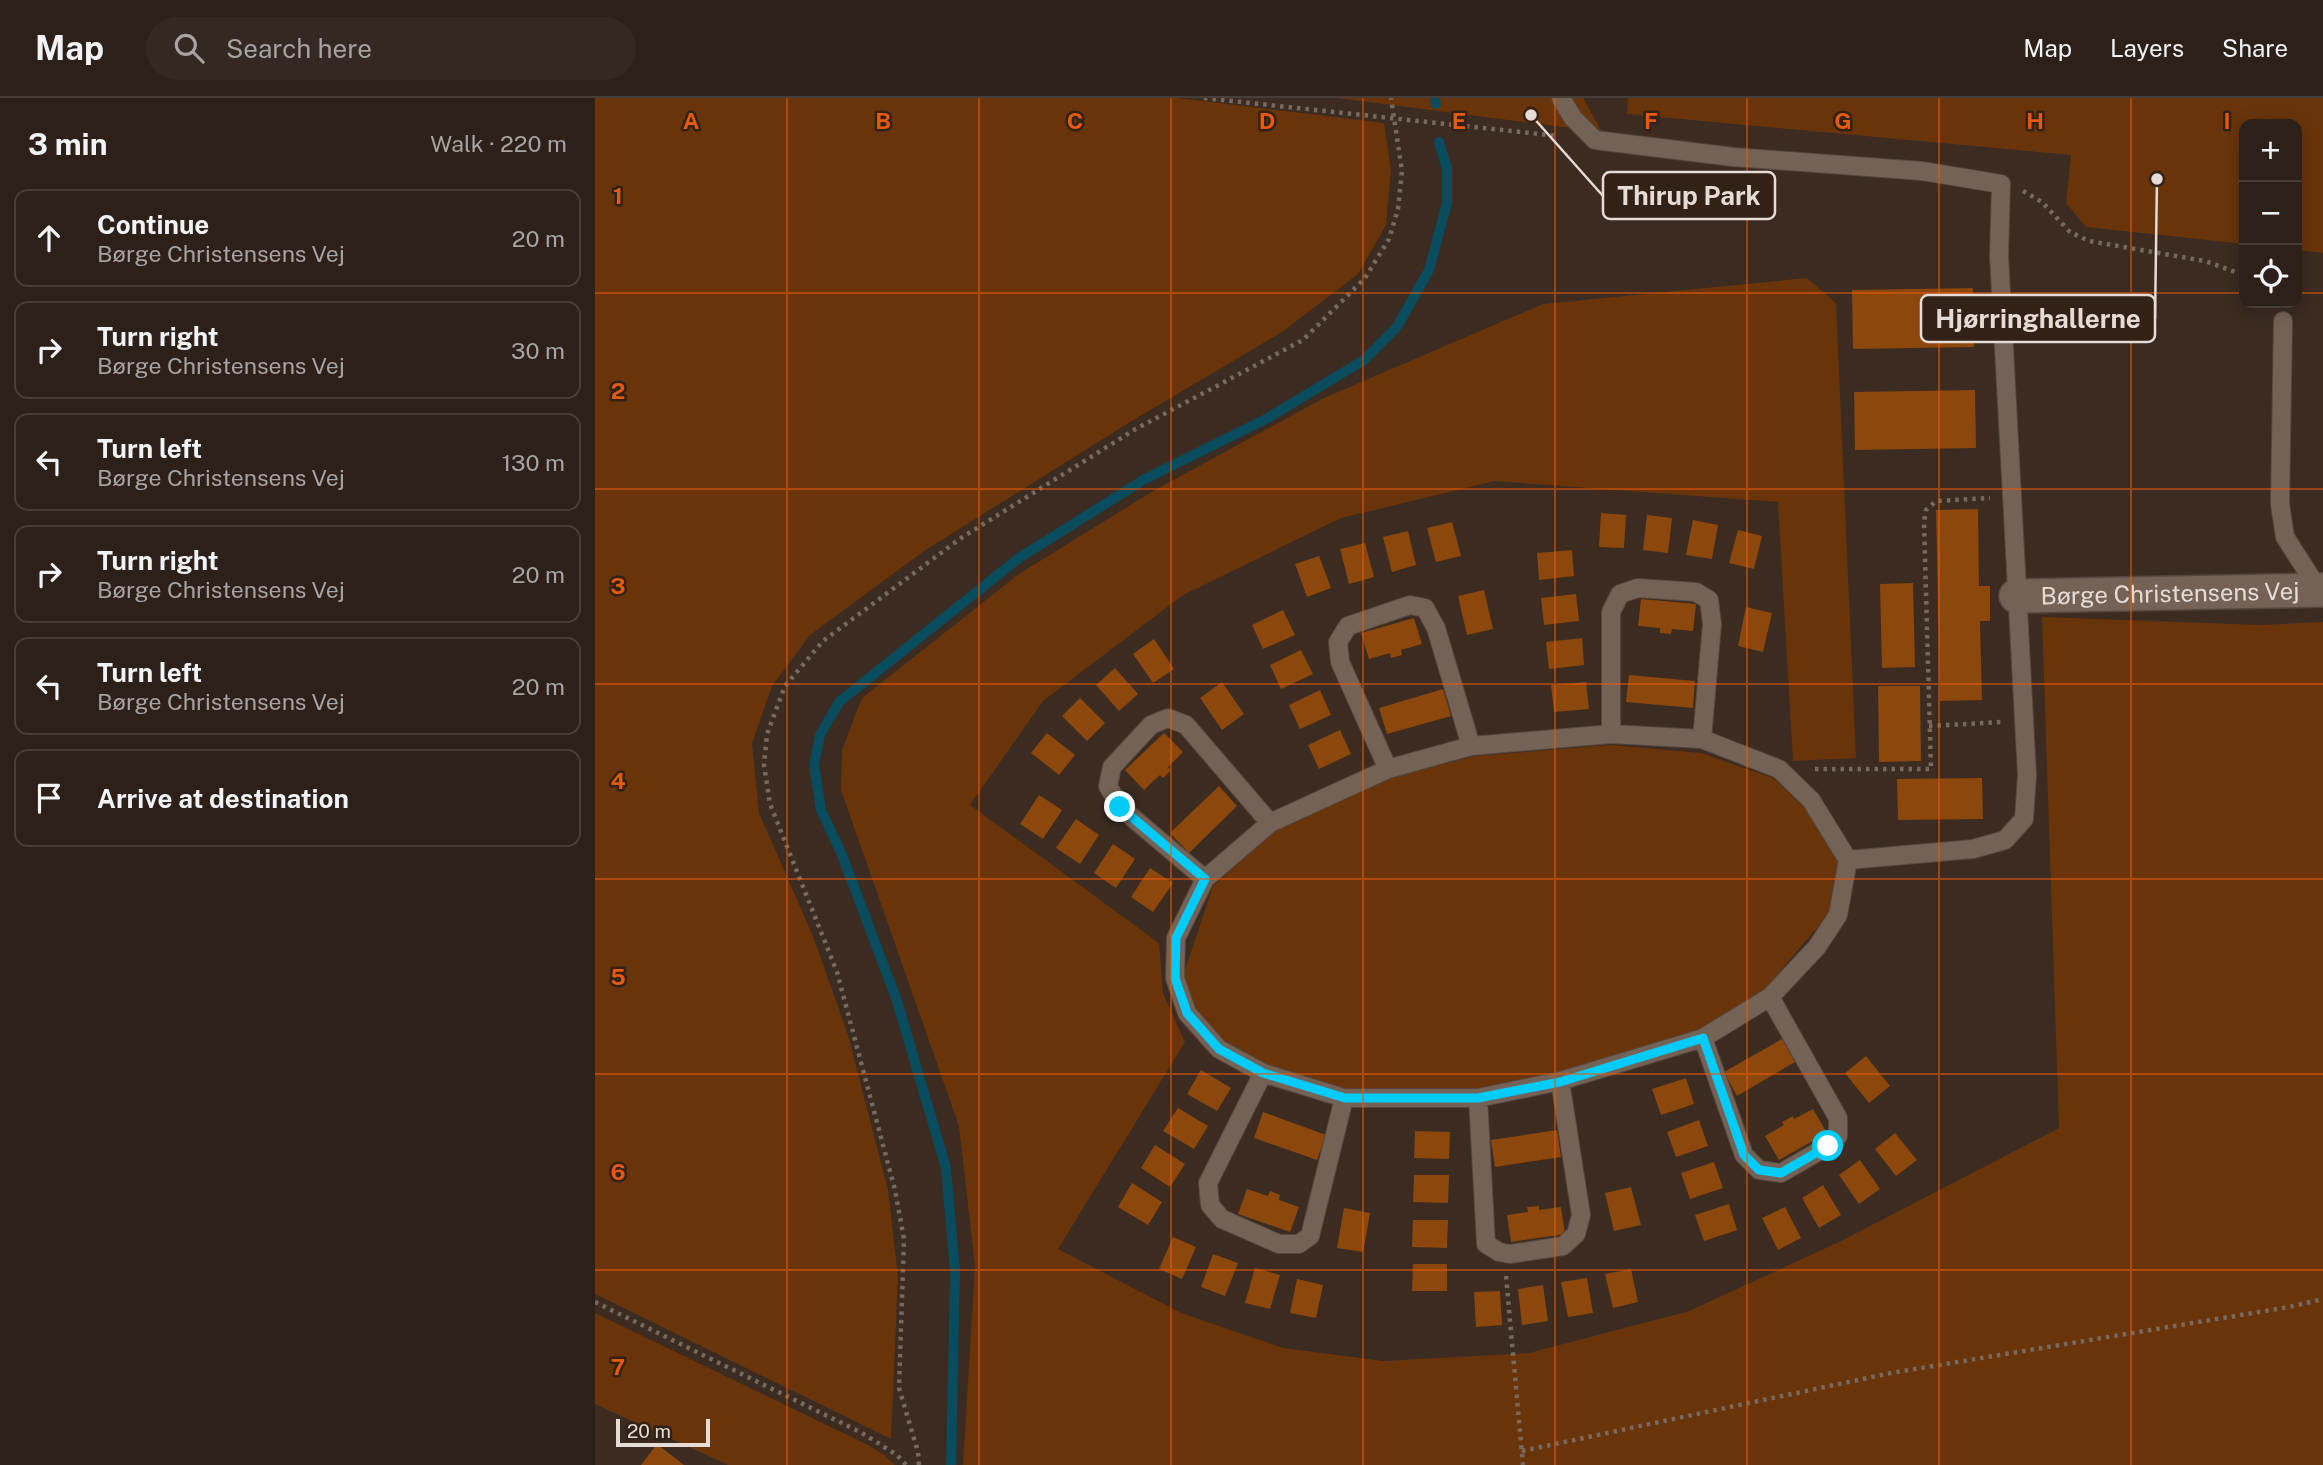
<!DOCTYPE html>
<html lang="en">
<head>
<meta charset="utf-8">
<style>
  :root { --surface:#2c2019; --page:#342822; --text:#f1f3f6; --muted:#a6a3a2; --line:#483e38 }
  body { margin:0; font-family:"Public Sans",sans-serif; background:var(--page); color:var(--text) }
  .controls { position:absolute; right:21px; top:21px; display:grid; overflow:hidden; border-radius:14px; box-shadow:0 4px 18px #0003 }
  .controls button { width:63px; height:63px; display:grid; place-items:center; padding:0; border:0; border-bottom:2px solid var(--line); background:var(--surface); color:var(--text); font:35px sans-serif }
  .scale { position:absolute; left:21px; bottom:18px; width:94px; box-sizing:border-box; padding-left:7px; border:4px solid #e7dcd5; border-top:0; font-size:19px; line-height:24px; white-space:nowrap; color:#e7dcd5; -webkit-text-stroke:5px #312117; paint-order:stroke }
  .stop { position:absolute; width:21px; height:21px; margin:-16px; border:5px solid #00cbf9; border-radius:50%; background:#fff }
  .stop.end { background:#00cbf9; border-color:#fff; box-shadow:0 2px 7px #0008 }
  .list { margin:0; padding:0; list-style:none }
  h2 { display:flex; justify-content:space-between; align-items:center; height:91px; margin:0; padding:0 28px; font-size:30px }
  h2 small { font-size:23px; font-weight:400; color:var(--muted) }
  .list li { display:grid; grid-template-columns:46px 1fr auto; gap:21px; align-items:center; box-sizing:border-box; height:98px; margin:0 14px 14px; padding:0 14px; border:2px solid var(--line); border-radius:14px }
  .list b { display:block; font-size:26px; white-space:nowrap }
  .list p { margin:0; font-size:23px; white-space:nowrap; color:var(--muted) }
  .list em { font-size:23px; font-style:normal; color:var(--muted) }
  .icon { flex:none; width:38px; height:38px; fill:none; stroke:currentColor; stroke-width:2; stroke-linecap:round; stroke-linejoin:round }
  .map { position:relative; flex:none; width:1728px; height:1367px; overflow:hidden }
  header { display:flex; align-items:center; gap:42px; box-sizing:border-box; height:98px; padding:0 35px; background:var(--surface); border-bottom:2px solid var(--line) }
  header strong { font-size:33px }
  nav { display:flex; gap:38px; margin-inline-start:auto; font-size:24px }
  .search { width:490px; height:63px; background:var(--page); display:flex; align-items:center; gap:18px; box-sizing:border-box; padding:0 24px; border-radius:38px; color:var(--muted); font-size:26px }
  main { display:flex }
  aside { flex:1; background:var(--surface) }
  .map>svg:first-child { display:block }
  .green { fill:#69340a }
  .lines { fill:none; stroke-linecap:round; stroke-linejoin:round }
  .stream { stroke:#084c5e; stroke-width:10 }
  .building { fill:#8c470c }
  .lane-casing { stroke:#55473f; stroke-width:20 }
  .street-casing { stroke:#55473f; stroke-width:36 }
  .path { stroke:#776960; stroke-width:4.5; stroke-dasharray:3.5 5; stroke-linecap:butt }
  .lane { stroke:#756256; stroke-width:18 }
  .street { stroke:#756256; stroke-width:33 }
  .route { stroke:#00cbf9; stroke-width:9 }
  .grid { fill:none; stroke:#e8590c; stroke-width:2; stroke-opacity:0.55 }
  .labels { text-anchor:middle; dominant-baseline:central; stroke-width:5; stroke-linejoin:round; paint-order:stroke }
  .street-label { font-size:24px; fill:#e7dcd5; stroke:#312117 }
  .grid-label { font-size:23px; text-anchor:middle; font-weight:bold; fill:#e8590c; stroke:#312117; stroke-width:5; stroke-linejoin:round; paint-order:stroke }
  .leader { fill:none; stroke:#e7dcd5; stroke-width:2.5 }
  .callout-dot { fill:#e7dcd5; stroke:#312117; stroke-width:2.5 }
  .callout { fill:#312117; stroke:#e7dcd5; stroke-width:2.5 }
  .callout-label { font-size:26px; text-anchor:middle; font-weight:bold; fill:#e7dcd5 }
</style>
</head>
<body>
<header>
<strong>Map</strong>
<div class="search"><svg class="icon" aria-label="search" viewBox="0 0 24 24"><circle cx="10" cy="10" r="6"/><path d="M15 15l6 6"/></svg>Search here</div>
<nav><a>Map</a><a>Layers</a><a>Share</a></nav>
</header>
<main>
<aside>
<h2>3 min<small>Walk · 220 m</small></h2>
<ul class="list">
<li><svg class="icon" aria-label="ahead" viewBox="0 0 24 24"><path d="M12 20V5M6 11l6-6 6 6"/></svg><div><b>Continue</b><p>Børge Christensens Vej</p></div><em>20 m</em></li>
<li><svg class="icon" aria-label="right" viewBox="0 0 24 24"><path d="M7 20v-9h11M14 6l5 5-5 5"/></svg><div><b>Turn right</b><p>Børge Christensens Vej</p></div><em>30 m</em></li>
<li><svg class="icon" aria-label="left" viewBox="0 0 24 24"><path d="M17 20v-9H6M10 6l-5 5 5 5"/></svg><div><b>Turn left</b><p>Børge Christensens Vej</p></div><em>130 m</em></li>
<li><svg class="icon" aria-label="right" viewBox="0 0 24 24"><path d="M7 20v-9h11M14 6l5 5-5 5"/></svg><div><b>Turn right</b><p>Børge Christensens Vej</p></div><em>20 m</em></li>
<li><svg class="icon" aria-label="left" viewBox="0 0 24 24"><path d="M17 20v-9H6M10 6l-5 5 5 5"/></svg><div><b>Turn left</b><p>Børge Christensens Vej</p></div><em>20 m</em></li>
<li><svg class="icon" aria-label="arrive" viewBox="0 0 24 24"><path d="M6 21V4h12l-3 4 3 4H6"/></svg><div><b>Arrive at destination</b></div></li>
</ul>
</aside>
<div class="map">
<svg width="1728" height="1367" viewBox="0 0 1728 1367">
  <rect width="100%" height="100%" fill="#3b2b21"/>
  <!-- green -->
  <path class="green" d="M0,0H582L789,25L796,72L791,127L763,176L687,234L535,324L329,453L215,537L177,588L157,645L164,715L218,838L253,937L293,1092L303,1179L296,1341L0,1196Z
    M742,0H988L1007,34Z
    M1033,0H1728V155L1702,152V26H1649V146L1491,129L1471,105L1476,57L1032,16Z
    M1212,180L1241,205L1261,660L1198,663L1183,404L900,383L746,420L588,497L448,603L375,707L564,845L568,895L590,944L463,1151L586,1215L688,1250L788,1263L934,1255L1094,1213L1244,1144L1464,1030L1447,519L1665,527L1728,524V1367H368L380,1168L364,1028L246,692L247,652L267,600L424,476L558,393L729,300L948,206Z
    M1016,647L1106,655L1178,680L1210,710L1243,764L1239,810L1169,892L1105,933L967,977L882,993L752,992L669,969L631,943L598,912L588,878L618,788L681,732L795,680L880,658Z
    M0,1215L273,1347L289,1357L300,1367H133L0,1306Z"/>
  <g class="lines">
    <!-- stream -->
    <path class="stream" d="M840,0L841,6
      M356,1367L360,1174L351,1070L302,903L247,757L226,712L219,667L225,637L244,604L424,460L550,381L671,321L769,262L802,229L834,172L852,105V71L844,44"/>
  </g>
  <!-- building -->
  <path class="building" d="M1378,190L1379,249L1258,251L1257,192Z
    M1380,292L1381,350L1260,352L1259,294Z
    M1383,411L1384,488H1395V523H1385L1387,602L1345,603L1341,412Z
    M1006,415L1031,417L1029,450L1004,449Z
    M1052,417L1077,420L1073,455L1048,452Z
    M1098,422L1123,427L1117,461L1091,457Z
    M857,424L866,458L841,464L832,430Z
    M1143,432L1167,438L1159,471L1134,465Z
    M813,433L821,467L797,474L788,439Z
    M770,445L779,479L754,486L745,451Z
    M977,452L979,478L944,482L942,455Z
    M724,458L736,490L712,499L700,466Z
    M1318,485L1320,569L1287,570L1285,486Z
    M889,492L898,531L872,537L863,498Z
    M981,496L984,523L949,527L946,500Z
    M1046,501L1101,506L1098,533L1077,531L1076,536L1065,535V530L1043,528Z
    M1151,509L1177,515L1168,554L1143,548Z
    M688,512L700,537L668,551L657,527Z
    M819,520L827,546L806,552L807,557L796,560L795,555L774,561L766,535Z
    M987,540L989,567L954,571L951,544Z
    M559,541L579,571L558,585L538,556Z
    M706,552L718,576L686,591L675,567Z
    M520,570L543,596L524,613L501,587Z
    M1034,577L1100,583L1098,610L1031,604Z
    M627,584L649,616L627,632L605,600Z
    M991,584L994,611L959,614L956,587Z
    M1283,588H1325L1326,663L1284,664Z
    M848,591L856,618L792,636L784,610Z
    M725,592L736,617L705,631L694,607Z
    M485,600L510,625L492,643L467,618Z
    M745,632L756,656L724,671L713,647Z
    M452,635L480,657L464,677L436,655Z
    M569,635L588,654L573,669L576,672L568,680L565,677L549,692L530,672Z
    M1387,680L1388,721L1303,722L1302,681Z
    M624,688L642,708L594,755L575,735Z
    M444,697L467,712L448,741L425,726Z
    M481,721L504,737L485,766L461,750Z
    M518,746L540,761L521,790L499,775Z
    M555,770L578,785L558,814L536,799Z
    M1187,941L1200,964L1142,998L1129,974Z
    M1271,958L1295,988L1274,1005L1250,975Z
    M606,972L636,990L622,1013L592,996Z
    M1091,980L1099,1006L1066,1017L1057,991Z
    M583,1010L613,1028L599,1051L568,1033Z
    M1218,1011L1232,1035L1184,1062L1170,1038L1189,1027L1187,1024L1198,1018L1199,1021Z
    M668,1014L731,1037L722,1062L659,1040Z
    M1104,1022L1113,1048L1081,1059L1072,1034Z
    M962,1032L966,1059L900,1069L896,1042Z
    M820,1033L855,1034L854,1061L819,1060Z
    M1300,1035L1322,1062L1301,1078L1280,1051Z
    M560,1047L590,1066L575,1089L546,1070Z
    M1265,1062L1285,1091L1264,1106L1244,1077Z
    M1119,1064L1128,1090L1095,1101L1086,1075Z
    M819,1077H854L853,1105L818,1104Z
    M537,1085L567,1104L553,1127L523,1109Z
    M1228,1087L1246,1117L1224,1130L1207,1100Z
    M1036,1089L1046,1127L1019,1133L1010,1095Z
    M652,1091L673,1098L675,1093L685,1097L684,1102L704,1109L695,1134L643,1116Z
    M1134,1106L1142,1132L1109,1143L1100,1117Z
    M944,1108V1112L966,1109L970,1136L916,1144L912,1117L933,1114L932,1109Z
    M1190,1109L1206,1140L1183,1152L1167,1120Z
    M749,1110L775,1115L768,1154L742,1150Z
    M818,1122H853L852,1150L817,1149Z
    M578,1139L601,1149L587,1181L564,1171Z
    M618,1156L643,1165L630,1198L606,1189Z
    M818,1166H852V1193H817Z
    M660,1170L685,1177L675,1211L650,1205Z
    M1036,1171L1043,1204L1018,1210L1010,1176Z
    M992,1180L998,1215L973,1219L966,1184Z
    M702,1181L728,1187L721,1220L695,1215Z
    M948,1187L953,1223L927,1227L923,1191Z
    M905,1193L907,1227L881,1229L879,1194Z
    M62,1346L89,1367H46Z"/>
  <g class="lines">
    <!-- lane casing -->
    <g class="lane-casing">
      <path id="lane" d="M966,0L978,20L1000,42L1138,59L1327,73L1406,86L1404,157L1432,677L1429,721L1410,742L1378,751L1253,762L1216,702L1184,671L1107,641L1016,636L876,648L793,671L675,725L610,781L581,840L580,880L592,915L624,951L668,975L749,1000H883L965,983L1108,940L1175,899L1222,849L1243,817L1253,762
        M1688,223L1685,406L1690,439L1724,492
        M1016,636V514L1025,496L1043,490L1101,494L1114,502L1117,526L1107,641
        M793,671L745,564L743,544L753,528L815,507L830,510L841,530L876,648
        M610,781L525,709L513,688L517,669L556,627L573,620L591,627L675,725
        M1108,940L1149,1057L1164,1072L1186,1075L1233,1048L1243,1038V1020L1175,899
        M668,975L613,1085L615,1107L627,1121L684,1146H704L715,1138L749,1000
        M883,1000L891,1146L904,1154L915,1156L968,1148L981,1136L986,1117L965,983"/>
    </g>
    <!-- street casing -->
    <g class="street-casing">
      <g id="street">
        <path id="s1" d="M1421,498L1728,492"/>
      </g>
    </g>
    <!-- path -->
    <path class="path" d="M609,0L963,38
      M1428,93L1447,104L1475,134L1494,143L1610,163L1649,177
      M1334,628L1407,624
      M1220,671H1336L1329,425L1331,412L1341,403L1395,400
      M911,1178L928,1367
      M0,1204L267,1335L302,1357L311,1367
      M927,1353L1296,1275L1694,1209L1728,1201
      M324,1367L323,1354L304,1290L309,1141L300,1092L242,874L175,706L169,667L172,636L190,588L228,543L366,440L539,332L708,242L770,180L794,141L803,111L807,73L796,0"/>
    <!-- lane -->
    <use href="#lane" class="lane"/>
    <!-- street -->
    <use href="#street" class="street"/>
  </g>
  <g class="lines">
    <!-- route -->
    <path class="route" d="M525,709L610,781L581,840L580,880L592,915L624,951L668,975L750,1000H883L965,984L1108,940L1149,1057L1164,1072L1186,1075L1233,1048"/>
  </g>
  <!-- grid -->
  <path class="grid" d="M192,0V1367M384,0V1367M576,0V1367M768,0V1367M960,0V1367M1152,0V1367M1344,0V1367M1536,0V1367M0,195H1649M1702,195H1728M0,391H1728M0,586H1728M0,781H1728M0,976H1728M0,1172H1728"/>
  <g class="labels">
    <!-- street labels -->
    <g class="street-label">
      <text stroke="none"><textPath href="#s1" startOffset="154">Børge Christensens Vej</textPath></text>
    </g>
  </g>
  <g class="grid-label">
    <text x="96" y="31">A</text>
    <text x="288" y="31">B</text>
    <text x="480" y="31">C</text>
    <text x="672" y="31">D</text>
    <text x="864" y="31">E</text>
    <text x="1056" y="31">F</text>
    <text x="1248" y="31">G</text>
    <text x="1440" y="31">H</text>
    <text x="1632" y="31">I</text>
    <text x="23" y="106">1</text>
    <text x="23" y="301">2</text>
    <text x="23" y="496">3</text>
    <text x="23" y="691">4</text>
    <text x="23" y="887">5</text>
    <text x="23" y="1082">6</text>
    <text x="23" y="1277">7</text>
  </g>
  <!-- callouts -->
  <path class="leader" d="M936 17L1008 98M1562 81L1560 221"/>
  <g class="callout-dot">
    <circle cx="936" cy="17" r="7"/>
    <circle cx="1562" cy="81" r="7"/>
  </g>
  <g class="callout">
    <rect x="1008" y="74" width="172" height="47" rx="7"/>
    <rect x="1326" y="197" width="234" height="47" rx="7"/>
  </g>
  <g class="callout-label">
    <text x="1094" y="107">Thirup Park</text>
    <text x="1443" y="230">Hjørringhallerne</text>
  </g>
</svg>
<div class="controls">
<button>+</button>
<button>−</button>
<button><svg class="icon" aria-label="locate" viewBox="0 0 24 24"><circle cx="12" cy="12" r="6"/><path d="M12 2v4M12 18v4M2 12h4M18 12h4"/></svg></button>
</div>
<div class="scale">20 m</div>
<div class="stop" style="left:1233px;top:1048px"></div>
<div class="stop end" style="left:525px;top:709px"></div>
</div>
</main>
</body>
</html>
